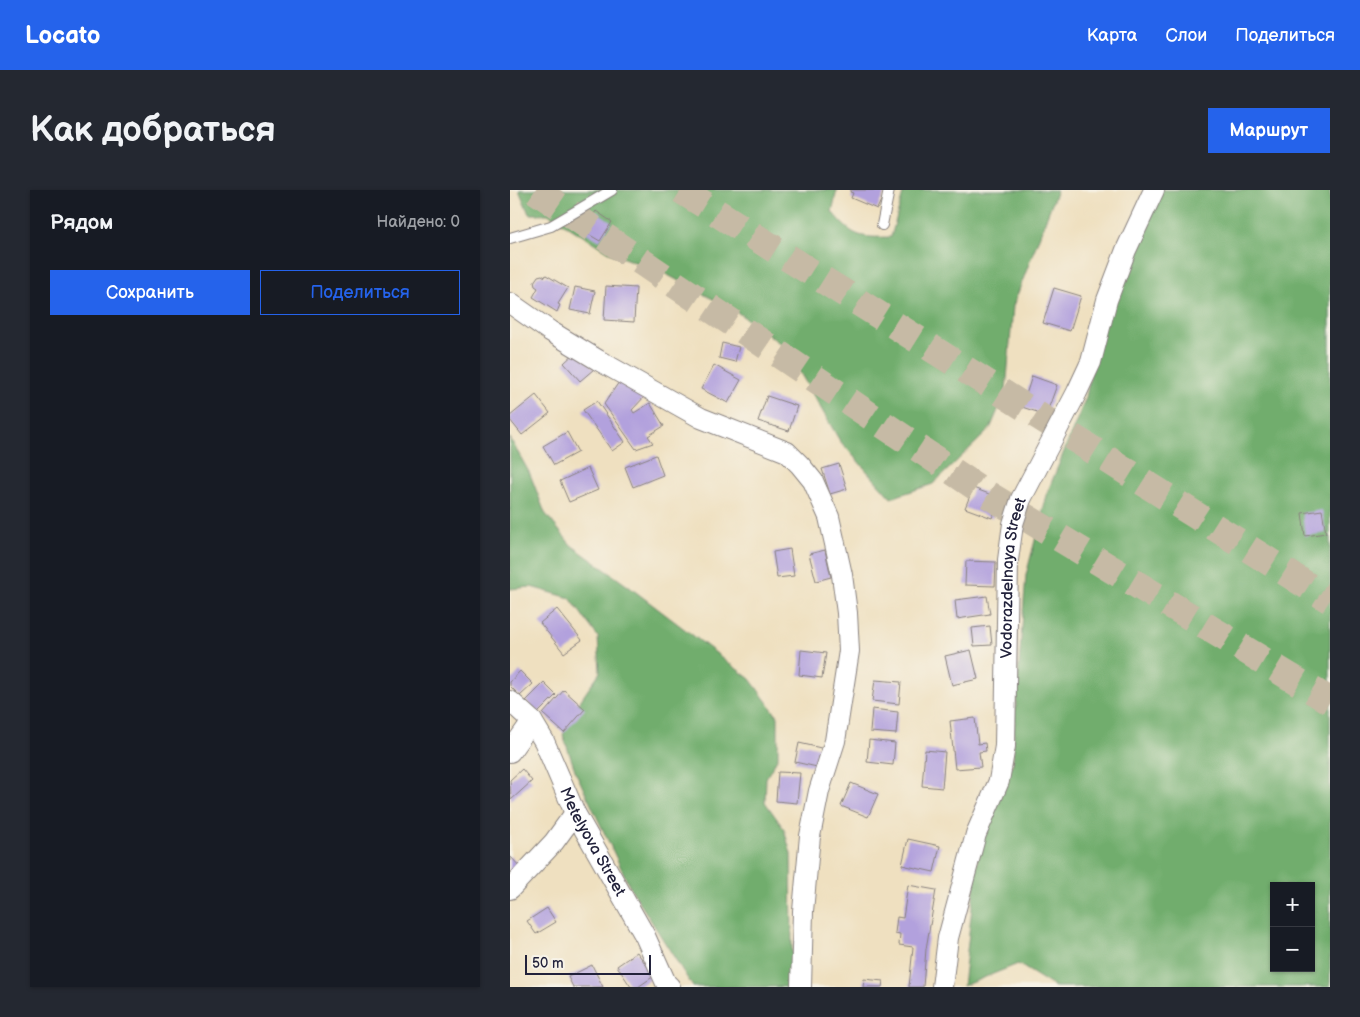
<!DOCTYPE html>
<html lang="ru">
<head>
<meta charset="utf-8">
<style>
  :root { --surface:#171b24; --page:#242831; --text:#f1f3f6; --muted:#9ea1a6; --line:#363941; --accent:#2563eb }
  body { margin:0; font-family:"Balsamiq Sans",sans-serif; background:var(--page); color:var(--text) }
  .controls { position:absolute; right:15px; bottom:15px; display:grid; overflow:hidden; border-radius:0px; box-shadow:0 1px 4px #0004 }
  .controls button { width:45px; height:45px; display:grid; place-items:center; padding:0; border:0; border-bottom:1px solid var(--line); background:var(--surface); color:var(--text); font:25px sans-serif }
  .scale { position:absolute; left:15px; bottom:12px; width:126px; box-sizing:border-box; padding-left:5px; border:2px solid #22223b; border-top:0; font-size:14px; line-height:18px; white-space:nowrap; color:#22223b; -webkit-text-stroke:4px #f7f3e8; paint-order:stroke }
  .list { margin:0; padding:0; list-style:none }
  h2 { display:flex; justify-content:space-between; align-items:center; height:65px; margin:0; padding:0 20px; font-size:21px }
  h2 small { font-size:16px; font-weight:400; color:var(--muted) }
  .actions { display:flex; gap:10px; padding:15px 20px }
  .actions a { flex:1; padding:11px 0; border:1px solid var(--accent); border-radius:0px; text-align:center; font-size:18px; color:var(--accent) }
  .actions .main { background:var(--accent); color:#fff }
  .map { position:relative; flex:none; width:820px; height:797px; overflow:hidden; border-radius:0px }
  header { display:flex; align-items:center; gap:30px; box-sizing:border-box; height:70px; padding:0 25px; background:var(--accent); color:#fff }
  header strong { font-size:24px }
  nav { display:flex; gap:28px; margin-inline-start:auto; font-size:18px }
  .intro { display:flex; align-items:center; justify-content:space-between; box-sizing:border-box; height:120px; padding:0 30px }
  h1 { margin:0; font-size:35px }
  .button { padding:12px 22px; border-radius:0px; background:var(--accent); color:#fff; font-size:18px; font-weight:700 }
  main { display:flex; gap:30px; padding:0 30px }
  aside { flex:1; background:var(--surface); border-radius:0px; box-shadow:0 1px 4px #0004 }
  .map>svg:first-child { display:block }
  .forest { fill:#71ad6d; stroke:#4a6854; fill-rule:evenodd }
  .building { fill:#b2a1dd }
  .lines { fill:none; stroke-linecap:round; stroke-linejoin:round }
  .primary-tunnel { stroke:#c6baa5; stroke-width:28; stroke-dasharray:28 14; stroke-linecap:butt }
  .lane-casing { stroke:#88817e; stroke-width:12 }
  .street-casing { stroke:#88817e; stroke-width:22 }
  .lane { stroke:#fff; stroke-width:10 }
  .street { stroke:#fff; stroke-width:20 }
  .labels { text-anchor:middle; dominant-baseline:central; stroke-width:5; stroke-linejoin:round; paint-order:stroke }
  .street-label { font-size:16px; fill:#22223b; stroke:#f7f3e8 }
</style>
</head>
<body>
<header>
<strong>Locato</strong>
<nav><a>Карта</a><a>Слои</a><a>Поделиться</a></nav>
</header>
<div class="intro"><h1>Как добраться</h1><a class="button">Маршрут</a></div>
<main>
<aside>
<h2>Рядом<small>Найдено: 0</small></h2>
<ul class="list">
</ul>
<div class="actions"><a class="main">Сохранить</a><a>Поделиться</a></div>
</aside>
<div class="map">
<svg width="820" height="797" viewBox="0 0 820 797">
  <rect width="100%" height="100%" fill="#f7f3e8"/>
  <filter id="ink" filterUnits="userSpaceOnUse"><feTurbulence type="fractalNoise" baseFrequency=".02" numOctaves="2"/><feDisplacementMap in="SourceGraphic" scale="10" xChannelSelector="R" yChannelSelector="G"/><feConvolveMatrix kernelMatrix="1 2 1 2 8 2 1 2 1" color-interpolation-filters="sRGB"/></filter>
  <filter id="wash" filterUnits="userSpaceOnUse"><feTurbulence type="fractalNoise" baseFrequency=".0096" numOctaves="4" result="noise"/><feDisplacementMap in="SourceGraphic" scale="20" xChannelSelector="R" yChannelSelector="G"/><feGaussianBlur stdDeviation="1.12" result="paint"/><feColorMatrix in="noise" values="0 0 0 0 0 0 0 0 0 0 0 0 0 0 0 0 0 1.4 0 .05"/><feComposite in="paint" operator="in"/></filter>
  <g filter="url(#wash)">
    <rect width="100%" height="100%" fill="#efe0c0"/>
    <!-- forest -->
    <path class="forest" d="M9,0H327L322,22C343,47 349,48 381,47L394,0H547L503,116L496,201L480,239L423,294L381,308L330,251L275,157L227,122L154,83L100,63L38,24H19Z
      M648,0H820V797H545L508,774L453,796L470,647L492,602L503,572L504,540L516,385L538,301L576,207L593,122ZM764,696H801V778H764Z
      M0,248L20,284L35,323L61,355L118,396L240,489L268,527V567L256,588L255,612L274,639L281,664L282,759L285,797H183L121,699L66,583L53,545L66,517L90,482L88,447L60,408L21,397L0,399Z"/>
    <g id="blocks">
      <!-- building -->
      <path class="building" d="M341,0H376L367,19L341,8L343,3L340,2Z
        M86,21L102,32L90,51L73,41Z
        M32,85L35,87L36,85L58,98L48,114L50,115L47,122L23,107L28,98L25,96L24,92L28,86Z
        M96,96L126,98L124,132L94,130Z
        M65,97L85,101L80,124L60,120Z
        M544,98L571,106L560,141L533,133Z
        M212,153L229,157L225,172L209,168Z
        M67,161L84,179L70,191L54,173Z
        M204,175L231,190L218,213L191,199Z
        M522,186L547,195L536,225L512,217Z
        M109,192L136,205L122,220L124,223L140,213L154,236L138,246L143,253L126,259L94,214Z
        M26,205L40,223L12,245L0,230V226Z
        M257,206L287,216L279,241L248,231Z
        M87,211L115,252L102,261L73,220Z
        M57,242L68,262L44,275L33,256Z
        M146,265L153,285L123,297L115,277Z
        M329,274L337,299L320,304L312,279Z
        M78,278L88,300L59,312L50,291Z
        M463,298L490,308L482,328L455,318Z
        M812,320L816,343L795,346L792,323Z
        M280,359L284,386L267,388L263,362Z
        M315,360L321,387L306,391L299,364Z
        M456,371L486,372L485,396L455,395Z
        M477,406L480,424L447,429L445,410Z
        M47,419L72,450L54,463L30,433Z
        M480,436L482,455L464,456L462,438Z
        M291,460L316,463L312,488L289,485Z
        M461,460L468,489L442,495L435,466Z
        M10,481L23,494L10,506L0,496V492Z
        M365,490L391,492L389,514L362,511Z
        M34,493L46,505L28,523L16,511Z
        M54,500L75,519L54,543L33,524Z
        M362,519L388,522L386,544L360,542Z
        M465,528L468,554L475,553L476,561L469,562L471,577L445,579L440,531Z
        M359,550L385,553L383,575L357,572Z
        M289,553L311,558L307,577L285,572Z
        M415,560L435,562L432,598L412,596Z
        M12,579L22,591L1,610L0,590Z
        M268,582L290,583L287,613L266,611Z
        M341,593L368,604L358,627L331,616Z
        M398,649L430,656L424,682L392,675Z
        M0,666L13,680L0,692Z
        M398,695L426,700L416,759L413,797H399L403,757L389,755L390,744L385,743L387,727L393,728Z
        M37,718L46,732L26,744L17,731Z
        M127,762L144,786L128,797H121L107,776Z
        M82,775L93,797H63L58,787Z
        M354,789L373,791L372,797H353Z"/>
    </g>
  </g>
  <g filter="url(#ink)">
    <use href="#blocks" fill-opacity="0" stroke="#88817e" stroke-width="1"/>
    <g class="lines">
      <!-- primary-tunnel -->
      <path class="primary-tunnel" d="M25,0L472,301L820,511
        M171,0L820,410"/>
      <!-- lane casing -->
      <g class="lane-casing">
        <path id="lane" d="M372,35L379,0
          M0,48L41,36L102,0"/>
      </g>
      <!-- street casing -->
      <g class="street-casing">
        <g id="street">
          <path d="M0,113L40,141L88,170L191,228L277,262L290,275L303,291L319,327L332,385L337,423L339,461L325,551L309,601L300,646L293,721L291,797"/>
          <path id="s1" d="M0,511L22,531L34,551L65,623L135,746L156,793L160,797"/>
          <path d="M0,562L22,531"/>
          <path d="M0,699L44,652L65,623"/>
          <path id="s2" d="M432,797L438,748L466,644L489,591L495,556L498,370L503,334L511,309L567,202L581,172L597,110L616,60L644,0"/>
        </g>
      </g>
      <!-- lane -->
      <use href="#lane" class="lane"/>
      <!-- street -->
      <use href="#street" class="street"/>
    </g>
  </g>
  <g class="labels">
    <!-- street labels -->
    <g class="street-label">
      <text stroke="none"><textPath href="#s2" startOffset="419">Vodorazdelnaya Street</textPath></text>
      <text stroke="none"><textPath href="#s1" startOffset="165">Metelyova Street</textPath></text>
    </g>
  </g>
</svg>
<div class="controls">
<button>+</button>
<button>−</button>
</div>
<div class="scale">50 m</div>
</div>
</main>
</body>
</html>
